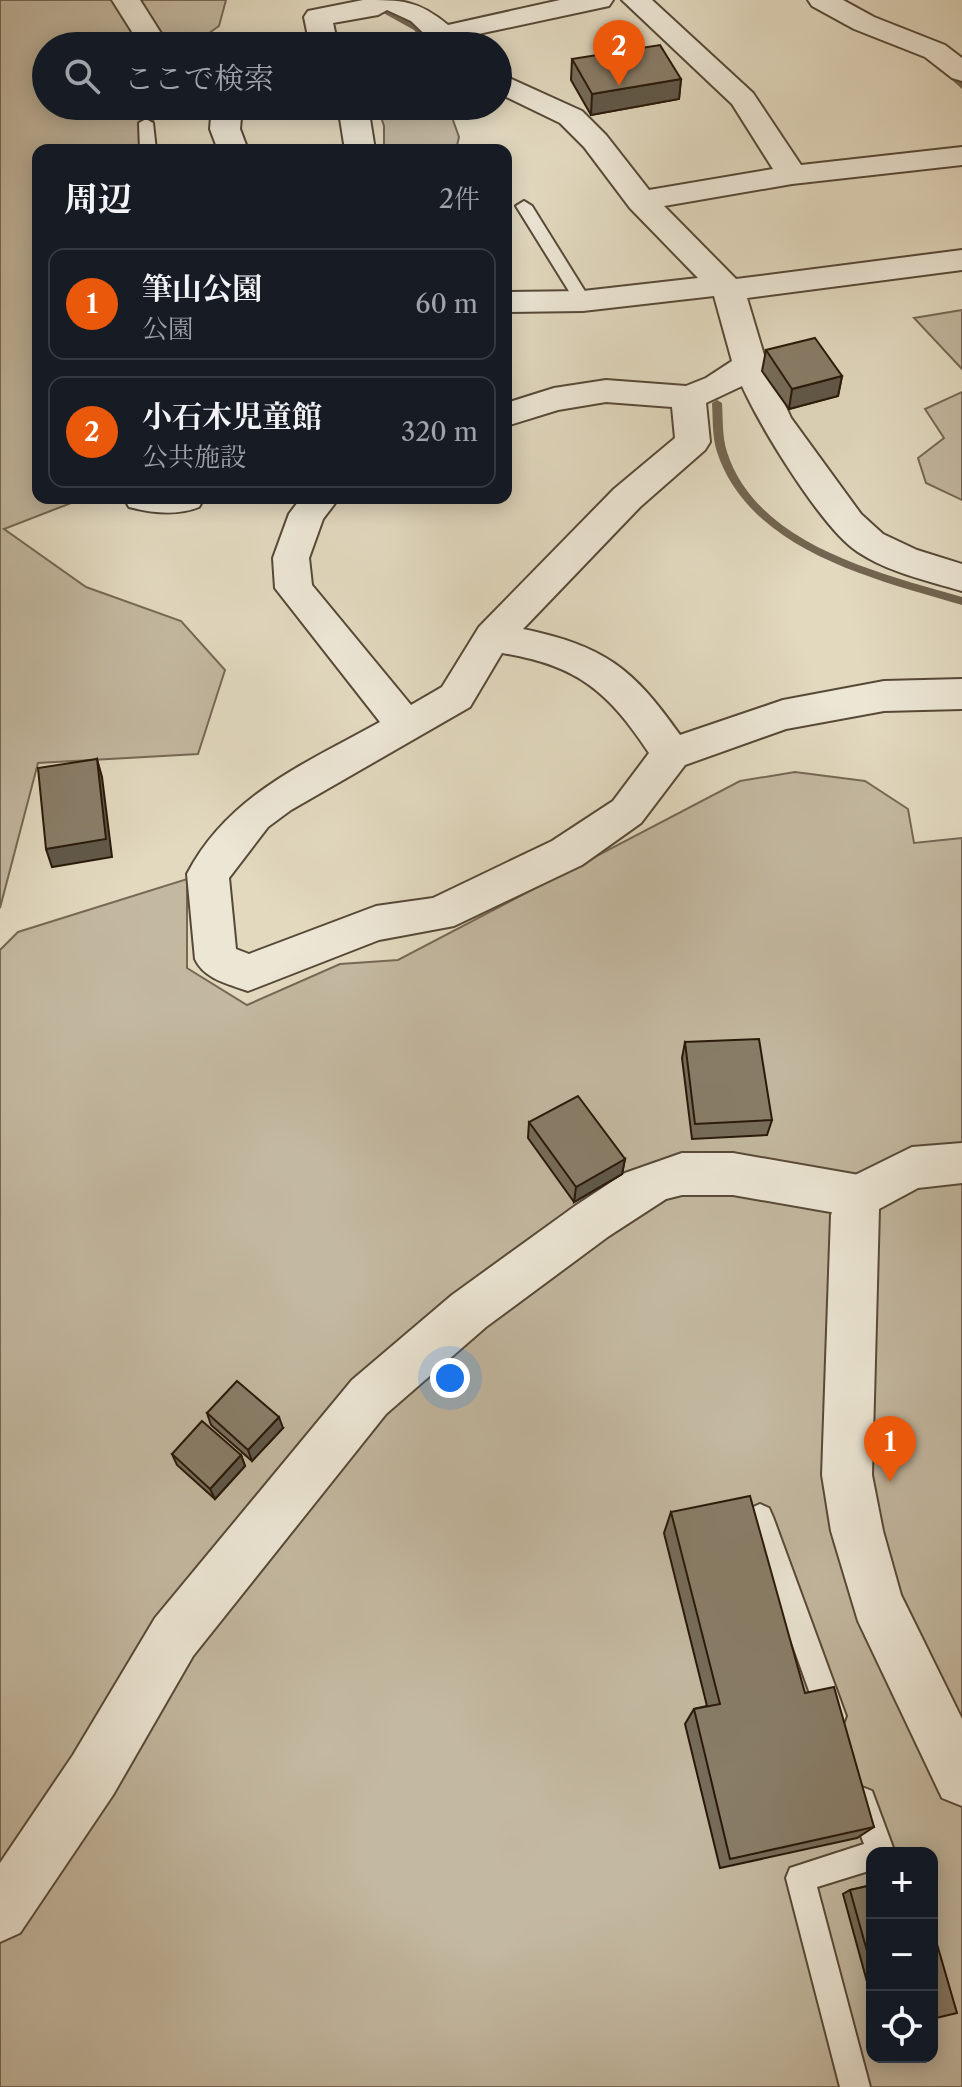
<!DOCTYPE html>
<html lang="ja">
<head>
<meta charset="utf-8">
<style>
  :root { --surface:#171b24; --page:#20242c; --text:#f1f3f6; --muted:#9ea1a6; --line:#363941; --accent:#ea580c }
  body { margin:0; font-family:"Libre Caslon Text","Noto Serif JP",serif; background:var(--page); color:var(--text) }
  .controls { position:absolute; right:24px; bottom:24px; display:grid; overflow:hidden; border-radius:16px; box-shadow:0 4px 20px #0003 }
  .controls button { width:72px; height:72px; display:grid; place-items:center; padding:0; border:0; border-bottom:2px solid var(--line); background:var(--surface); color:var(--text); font:40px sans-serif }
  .you { position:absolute; left:450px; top:1378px; width:28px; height:28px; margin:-20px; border:6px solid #fff; border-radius:50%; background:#1a73e8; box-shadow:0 0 0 12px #1a73e833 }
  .badge { display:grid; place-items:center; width:52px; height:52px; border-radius:50%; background:var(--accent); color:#fff; font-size:26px; font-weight:700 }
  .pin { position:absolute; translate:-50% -66px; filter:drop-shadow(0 2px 4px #0008) }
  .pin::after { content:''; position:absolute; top:42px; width:28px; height:24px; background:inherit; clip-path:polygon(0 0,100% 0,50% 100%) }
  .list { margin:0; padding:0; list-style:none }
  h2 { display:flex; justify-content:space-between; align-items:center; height:104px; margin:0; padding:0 32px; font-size:34px }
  h2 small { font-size:26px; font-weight:400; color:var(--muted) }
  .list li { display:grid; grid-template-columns:52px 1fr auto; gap:24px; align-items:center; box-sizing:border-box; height:112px; margin:0 16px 16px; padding:0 16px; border:2px solid var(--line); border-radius:16px }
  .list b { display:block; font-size:30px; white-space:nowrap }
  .list p { margin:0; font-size:26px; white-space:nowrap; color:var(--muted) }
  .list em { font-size:26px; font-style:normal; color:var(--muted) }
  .icon { flex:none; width:44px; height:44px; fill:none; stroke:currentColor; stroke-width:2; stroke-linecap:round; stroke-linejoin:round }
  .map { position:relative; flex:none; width:962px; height:2087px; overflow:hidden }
  .search { position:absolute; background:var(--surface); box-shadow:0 4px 20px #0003; left:32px; top:32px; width:480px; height:88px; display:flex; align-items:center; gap:20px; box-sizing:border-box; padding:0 28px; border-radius:44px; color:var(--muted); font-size:30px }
  .panel { position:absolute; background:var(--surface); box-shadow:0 4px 20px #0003; left:32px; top:144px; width:480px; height:360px; border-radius:16px }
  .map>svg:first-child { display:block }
  .green { fill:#c3b8a0; stroke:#766855; stroke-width:2; fill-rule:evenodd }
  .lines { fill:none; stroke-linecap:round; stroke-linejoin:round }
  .stream { fill:#726551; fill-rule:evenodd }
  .service-casing { stroke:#574937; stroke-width:4 }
  .minor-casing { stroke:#574937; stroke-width:4 }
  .tertiary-casing { stroke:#574937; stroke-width:4 }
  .service { fill:#ece6d5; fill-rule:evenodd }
  .minor { fill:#ece6d5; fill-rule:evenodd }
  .tertiary { fill:#ece6d5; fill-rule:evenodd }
  .wall { fill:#766c59; stroke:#29190a; stroke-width:2 }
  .shaded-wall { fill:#605849; stroke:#29190a; stroke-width:2 }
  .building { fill:#897d68; stroke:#29190a; stroke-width:2 }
</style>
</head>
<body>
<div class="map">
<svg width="962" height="2087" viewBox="0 0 962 2087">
  <rect width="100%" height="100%" fill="#e2d9bf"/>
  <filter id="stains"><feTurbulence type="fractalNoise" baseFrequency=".0025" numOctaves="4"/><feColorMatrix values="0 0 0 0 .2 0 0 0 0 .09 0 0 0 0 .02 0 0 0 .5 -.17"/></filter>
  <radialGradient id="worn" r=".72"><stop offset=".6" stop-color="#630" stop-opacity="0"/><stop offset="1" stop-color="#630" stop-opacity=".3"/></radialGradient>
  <!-- green -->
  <path class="green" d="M0,0H226L219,26L191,46H46V106H155L150,150H38V498H84L4,529L86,587L181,621L225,670L198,754L38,763L0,908Z
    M377,106H448L459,137L456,150H384V126Z
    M962,310V369L914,318Z
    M962,392V500L926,483L918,458L944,438L925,409Z
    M795,772L865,781L908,809L914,843L962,838V2087H0V950L18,932L187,879V968L247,1005L340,964L398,960L740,781ZM872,1853H932V2057H872Z"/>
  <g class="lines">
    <!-- stream -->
    <path class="stream" d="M360,0H370L420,26L435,46H427L414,30Z
      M941,66H947L962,82V89L941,70Z
      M717,400L722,403C723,419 722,437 727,452C757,545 879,573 962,597V605C874,579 750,551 717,452C712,437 713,419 712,403Z"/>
    <!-- service casing -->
    <g class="service-casing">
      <path id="service" d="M146,119L153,123L156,150H140L139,123Z
        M524,201L532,206L591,301L589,305H577L575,301L516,206Z
        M760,1504L769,1508L773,1517L846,1716L842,1726L832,1730L822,1726L818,1716L747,1517L751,1508Z
        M862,1787L872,1791L895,1853H872V1870L817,1887L870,2087H840L786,1878L790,1868L864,1844L848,1801L852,1791Z"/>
    </g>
    <!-- minor casing -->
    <g class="minor-casing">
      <path id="minor" d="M112,0H140L169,46H141Z
        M363,0C402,0 418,0 448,25L560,0H613L609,6L469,36L464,40L468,46H437L411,21L387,10L378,15L333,23L338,46H310L304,17L308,11Z
        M622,0H652L753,93L801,165L962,147V165L792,184L664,206L736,279L962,250V270L747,298L767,365L791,418L861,514L883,534L917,550L962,564V591C928,581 888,572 858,552C822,529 760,426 742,386L706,403L710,442L705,450L640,507L523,629C604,646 633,668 680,735L783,700L884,681L962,679V709L884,711L786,729L685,765L641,823L582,865L454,926L379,940L248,991C228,984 204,979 195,959L187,874C228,795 306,763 380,722L275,588L273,558L289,514L301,498H339L323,519L309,558L312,585L411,705L442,687L479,627L614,489L675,438L672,407L606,402L558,410L506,426V403L554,388L606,380L686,386L706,378L732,361L714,296L583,311L506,312V292L583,291L698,278L630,208L584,147L560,123L498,93V73L582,111L606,135L649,190L773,169L732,104ZM502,653C577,665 608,691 649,753L613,801L552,841L433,898L376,906L249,954L236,949L229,878L268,827L291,810L470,707Z
        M808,0H843L874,17L945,45L962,58V81L952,78L925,57L854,29L812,6Z
        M212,106H242L240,129L248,150H218L210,129Z
        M338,106H368L375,150H345Z
        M124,498H204L199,507C177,516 152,513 129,507Z
        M682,1153H733L859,1175L875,1181L882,1196L875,1211L859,1217L733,1195H682L666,1199L609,1236L486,1327L386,1414L193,1656L113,1795L20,1933L0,1942V1863L73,1755L155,1618L352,1380L452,1295L575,1206L625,1173Z"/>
    </g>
    <!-- tertiary casing -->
    <g class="tertiary-casing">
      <path id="tertiary" d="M962,1143V1183L918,1188L879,1209L872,1475L883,1531L901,1595L962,1719V1806L942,1798L858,1621L831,1531L822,1475L831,1215L843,1181L912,1147Z"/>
    </g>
    <!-- service -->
    <use href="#service" class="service"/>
    <!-- minor -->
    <use href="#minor" class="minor"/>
    <!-- tertiary -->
    <use href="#tertiary" class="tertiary"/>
  </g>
  <!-- wall -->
  <path class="wall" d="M572,59L681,79L679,99L591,115L571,80Z
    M766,350L842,376L838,396L789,409L762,371Z
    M685,1042L772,1120L767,1135L692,1139L682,1058Z
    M529,1122L625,1159L622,1174L574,1202L528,1138Z
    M207,1413L283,1428L252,1461L211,1425Z
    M172,1454L241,1455L245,1466L215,1499L177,1465Z
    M671,1512L805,1693L874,1827L857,1838L720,1868L685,1724L694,1709L707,1706L664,1533Z
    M872,1885V2000L843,1894L850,1890Z"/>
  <!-- shaded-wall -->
  <path class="shaded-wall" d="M681,79L679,99L591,115L592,94Z
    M842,376L838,396L789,409L792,389Z
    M97,759L102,777L112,857L52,867L46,849Z
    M625,1159L622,1174L574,1202L576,1187Z
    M279,1417L283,1428L252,1461L248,1450Z
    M241,1455L245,1466L215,1499L210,1489Z"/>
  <!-- building -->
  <path class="building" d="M660,45L681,79L592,94L572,59Z
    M815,338L842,376L792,389L766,350Z
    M97,759L106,839L46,849L38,768Z
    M759,1039L772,1120L695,1124L685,1042Z
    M578,1096L625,1159L576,1187L529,1122Z
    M237,1381L279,1417L248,1450L207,1413Z
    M202,1421L241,1455L210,1489L172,1454Z
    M750,1496L805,1693L834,1687L874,1827L730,1859L694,1709L720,1704L671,1512Z
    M872,1885V1969L850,1890Z
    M932,1927L957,2013L932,2019Z"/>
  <rect width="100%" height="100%" filter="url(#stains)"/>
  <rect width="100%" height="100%" fill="url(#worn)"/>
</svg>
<div class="controls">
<button>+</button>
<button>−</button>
<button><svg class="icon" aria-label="locate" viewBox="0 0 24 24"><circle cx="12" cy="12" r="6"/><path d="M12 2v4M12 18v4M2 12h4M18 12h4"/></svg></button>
</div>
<div class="you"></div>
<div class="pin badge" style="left:890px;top:1482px">1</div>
<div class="pin badge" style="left:619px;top:86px">2</div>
<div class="search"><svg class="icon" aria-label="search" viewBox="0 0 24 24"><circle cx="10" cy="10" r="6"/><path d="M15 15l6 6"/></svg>ここで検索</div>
<section class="panel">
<h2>周辺<small>2件</small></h2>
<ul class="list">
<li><span class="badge">1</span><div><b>筆山公園</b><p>公園</p></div><em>60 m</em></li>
<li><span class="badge">2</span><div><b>小石木児童館</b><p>公共施設</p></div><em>320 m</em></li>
</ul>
</section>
</div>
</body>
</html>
